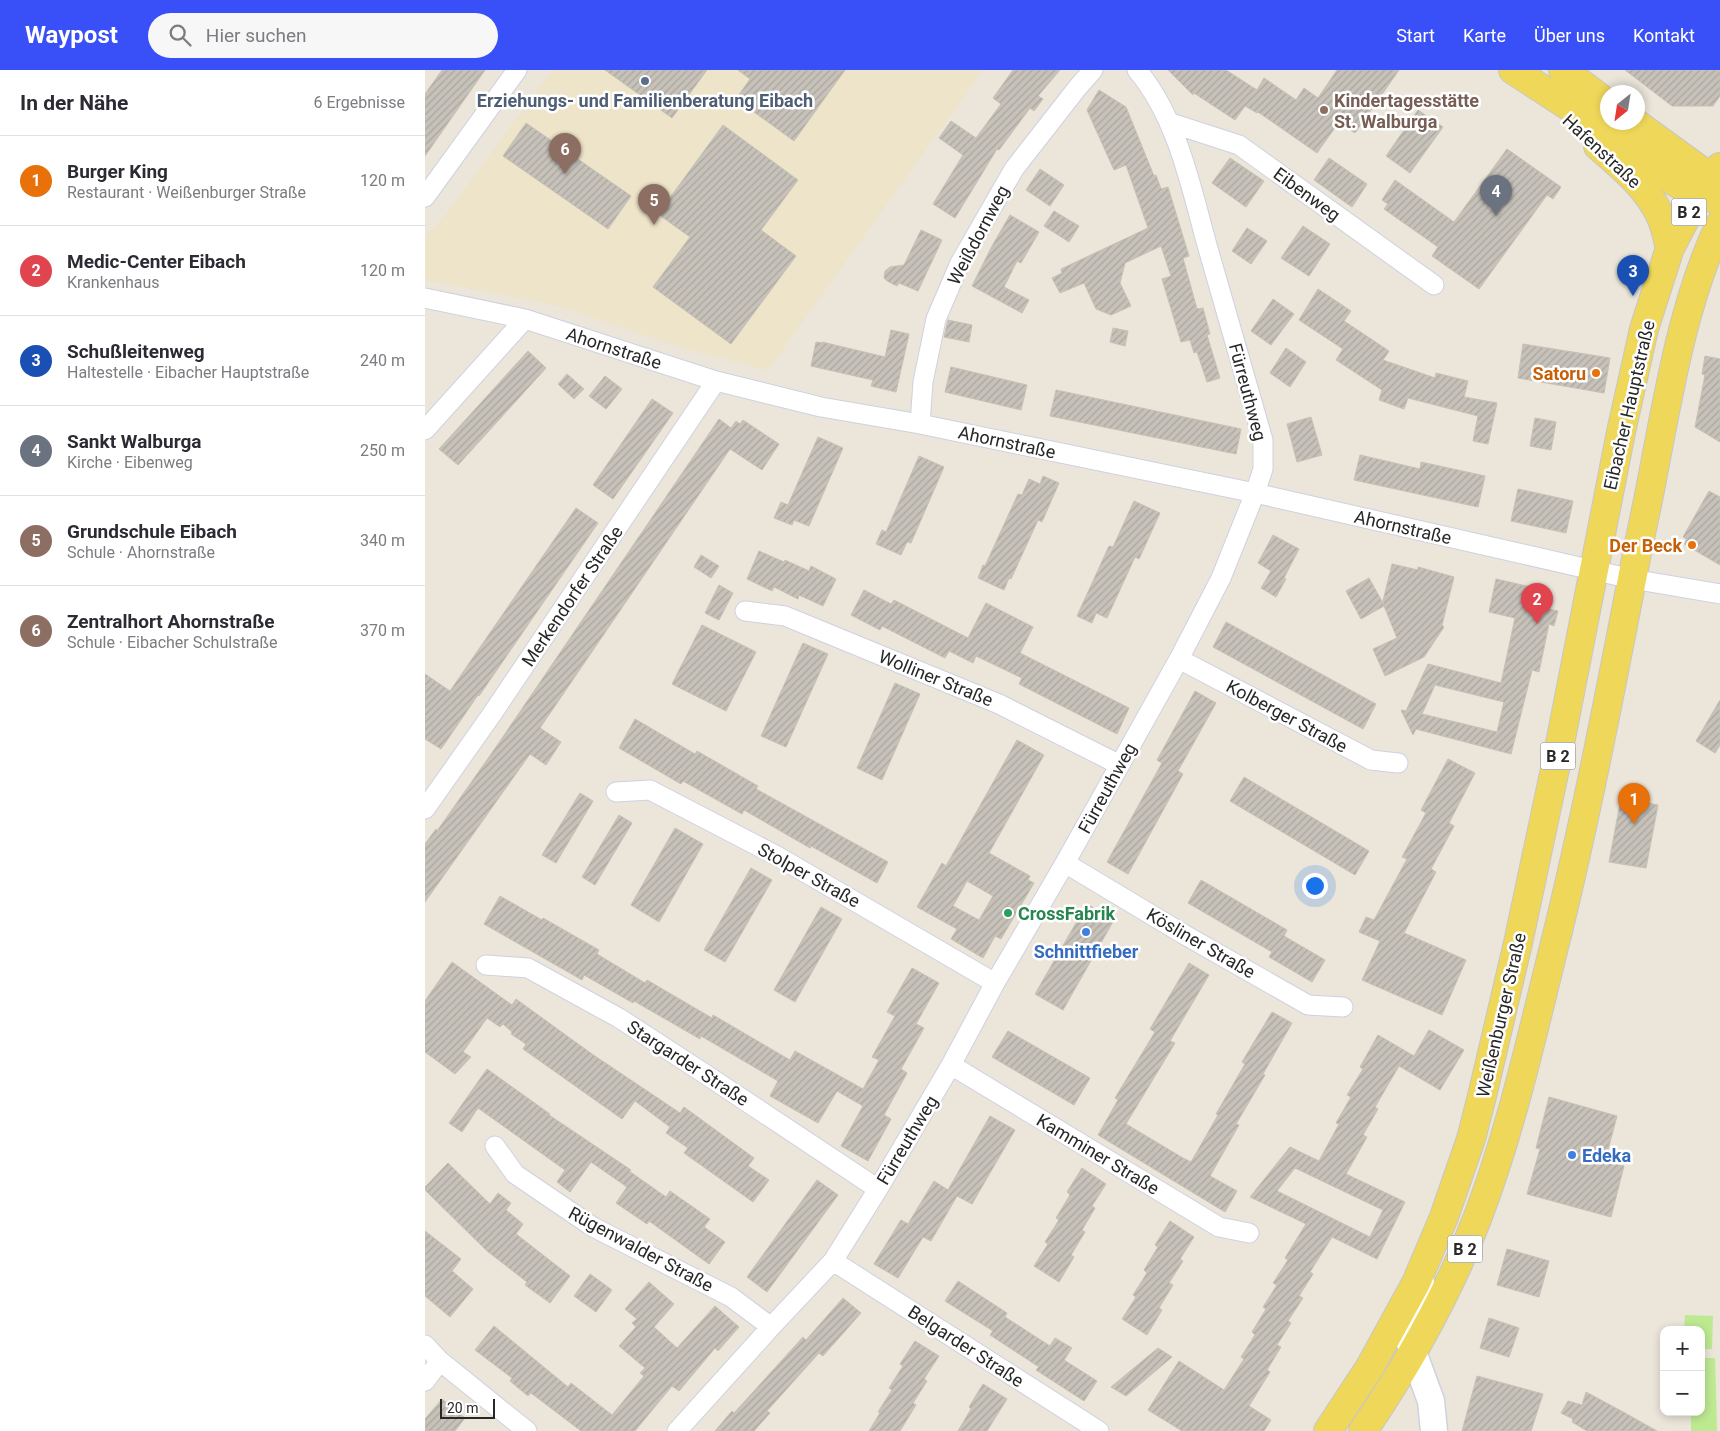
<!DOCTYPE html>
<html lang="de">
<head>
<meta charset="utf-8">
<style>
  :root { --surface:#fff; --page:#f7f7f7; --text:#2b2b33; --muted:#7c7c81; --line:#e1e1e2; --accent:#394ff8 }
  body { margin:0; font-family:Roboto,sans-serif; background:var(--page); color:var(--text) }
  .controls { position:absolute; right:15px; bottom:15px; display:grid; overflow:hidden; border-radius:10px; box-shadow:0 2px 8px #0003 }
  .controls button { width:45px; height:45px; display:grid; place-items:center; padding:0; border:0; border-bottom:1px solid var(--line); background:var(--surface); color:var(--text); font:25px sans-serif }
  .compass { position:absolute; left:1175px; top:15px; width:45px; height:45px; border-radius:50%; background:var(--surface); box-shadow:0 2px 8px #0003; rotate:210deg }
  .scale { position:absolute; left:15px; bottom:12px; width:55px; box-sizing:border-box; padding-left:5px; border:2px solid #282828; border-top:0; font-size:14px; line-height:18px; white-space:nowrap; color:#282828; -webkit-text-stroke:4px #fff; paint-order:stroke }
  .you { position:absolute; left:889px; top:815px; width:18px; height:18px; margin:-12px; border:4px solid #fff; border-radius:50%; background:#1a73e8; box-shadow:0 0 0 8px #1a73e833 }
  .badge { display:grid; place-items:center; width:32px; height:32px; border-radius:50%; background:var(--accent); color:#fff; font-size:16px; font-weight:700 }
  .pin { position:absolute; translate:-50% -41px; filter:drop-shadow(0 1px 2px #0008) }
  .pin::after { content:''; position:absolute; top:26px; width:18px; height:15px; background:inherit; clip-path:polygon(0 0,100% 0,50% 100%) }
  .list { margin:0; padding:0; list-style:none }
  h2 { display:flex; justify-content:space-between; align-items:center; height:65px; margin:0; padding:0 20px; font-size:21px }
  h2 small { font-size:16px; font-weight:400; color:var(--muted) }
  .list li { display:grid; grid-template-columns:32px 1fr auto; gap:15px; align-items:center; box-sizing:border-box; height:90px; padding:0 20px; border-top:1px solid var(--line) }
  .list b { display:block; font-size:19px; white-space:nowrap }
  .list p { margin:0; font-size:16px; white-space:nowrap; color:var(--muted) }
  .list em { font-size:16px; font-style:normal; color:var(--muted) }
  .icon { flex:none; width:28px; height:28px; fill:none; stroke:currentColor; stroke-width:2; stroke-linecap:round; stroke-linejoin:round }
  .map { position:relative; flex:none; width:1295px; height:1361px; overflow:hidden }
  header { display:flex; align-items:center; gap:30px; box-sizing:border-box; height:70px; padding:0 25px; background:var(--accent); color:#fff }
  header strong { font-size:24px }
  nav { display:flex; gap:28px; margin-inline-start:auto; font-size:18px }
  .search { width:350px; height:45px; background:var(--page); display:flex; align-items:center; gap:12px; box-sizing:border-box; padding:0 18px; border-radius:28px; color:var(--muted); font-size:19px }
  main { display:flex }
  aside { flex:1; background:var(--surface) }
  .map>svg:first-child { display:block }
  .education { fill:#ede4c9 }
  .pitch { fill:#bde991 }
  .building { fill:url(#building-hatch); stroke:#c6c1b4; fill-rule:evenodd }
  .lines { fill:none; stroke-linecap:round; stroke-linejoin:round }
  .minor-casing { stroke:#cfd1e1; stroke-width:21 }
  .secondary-casing { stroke:#cfd1e1; stroke-width:29 }
  .primary-casing { stroke:#c7c7c7; stroke-width:30 }
  .minor { stroke:#fff; stroke-width:19 }
  .secondary { stroke:#fff; stroke-width:26 }
  .primary { stroke:#efd75a; stroke-width:28 }
  .service-dot { fill:#5c6f8a; stroke:#fff; stroke-width:2 }
  .education-dot { fill:#8d6e63; stroke:#fff; stroke-width:2 }
  .food-dot { fill:#e8710a; stroke:#fff; stroke-width:2 }
  .leisure-dot { fill:#2e9e5b; stroke:#fff; stroke-width:2 }
  .shop-dot { fill:#3f7fe0; stroke:#fff; stroke-width:2 }
  .labels { text-anchor:middle; dominant-baseline:central; stroke-width:5; stroke-linejoin:round; paint-order:stroke }
  .shield { fill:#fff; stroke:#686868; stroke-width:1 }
  .shield-label { font-size:16px; font-weight:bold; fill:#282828 }
  .service-label { font-size:18px; font-weight:bold; fill:#4e5e75; stroke:#fff }
  .education-label { font-size:18px; font-weight:bold; fill:#785e54; stroke:#fff; text-anchor:start }
  .street-label { font-size:18px; fill:#282828; stroke:#fff }
  .food-label { font-size:18px; font-weight:bold; fill:#c56008; stroke:#fff; text-anchor:end }
  .leisure-label { font-size:18px; font-weight:bold; fill:#27864d; stroke:#fff; text-anchor:start }
  .shop-label { font-size:18px; font-weight:bold; fill:#366cbe; stroke:#fff }
</style>
</head>
<body>
<header>
<strong>Waypost</strong>
<div class="search"><svg class="icon" aria-label="search" viewBox="0 0 24 24"><circle cx="10" cy="10" r="6"/><path d="M15 15l6 6"/></svg>Hier suchen</div>
<nav><a>Start</a><a>Karte</a><a>Über uns</a><a>Kontakt</a></nav>
</header>
<main>
<aside>
<h2>In der Nähe<small>6 Ergebnisse</small></h2>
<ul class="list">
<li><span class="badge" style="background:#e8710a">1</span><div><b>Burger King</b><p>Restaurant · Weißenburger Straße</p></div><em>120 m</em></li>
<li><span class="badge" style="background:#e0444e">2</span><div><b>Medic-Center Eibach</b><p>Krankenhaus</p></div><em>120 m</em></li>
<li><span class="badge" style="background:#1a4fb4">3</span><div><b>Schußleitenweg</b><p>Haltestelle · Eibacher Hauptstraße</p></div><em>240 m</em></li>
<li><span class="badge" style="background:#6b7280">4</span><div><b>Sankt Walburga</b><p>Kirche · Eibenweg</p></div><em>250 m</em></li>
<li><span class="badge" style="background:#8d6e63">5</span><div><b>Grundschule Eibach</b><p>Schule · Ahornstraße</p></div><em>340 m</em></li>
<li><span class="badge" style="background:#8d6e63">6</span><div><b>Zentralhort Ahornstraße</b><p>Schule · Eibacher Schulstraße</p></div><em>370 m</em></li>
</ul>
</aside>
<div class="map">
<svg width="1295" height="1361" viewBox="0 0 1295 1361">
  <defs>
    <pattern id="building-hatch" width="6" height="6" patternUnits="userSpaceOnUse" patternTransform="scale(1.25)"><rect width="6" height="6" fill="#c6c1b9"/><path d="M-1 1l2-2M0 6l6-6M5 7l2-2" fill="none" stroke="#aaa69f"/></pattern>
  </defs>
  <rect width="100%" height="100%" fill="#ebe5da"/>
  <!-- education -->
  <path class="education" d="M127,0H558L343,300L257,278L131,235L0,210V167L23,142Z"/>
  <!-- pitch -->
  <path class="pitch" d="M1260,1245L1288,1246L1287,1279H1276V1260H1259Z
    M1276,1288H1290L1292,1361H1266V1342H1276Z"/>
  <!-- building -->
  <path class="building" d="M17,0H60L0,86V24Z
    M180,0H282L247,48Z
    M313,0H420L369,71L311,29L325,9Z
    M588,0H635L613,26L618,29L609,41L605,38L574,80L572,79L530,148L508,134L538,85L514,68L526,51L551,68L576,34L568,28Z
    M743,0H801L832,20L839,8L871,30L879,18L893,28L912,0H974L930,63L914,52L892,83L833,42L832,43L820,36L810,50L769,23L768,25Z
    M1200,0H1295V26L1288,36H1247Z
    M674,20L701,37L729,106L731,105L736,119L743,117L764,186L758,188L772,239L778,238L785,264L782,265L795,308L782,312L772,282L769,283L765,270L756,272L737,209L746,206L736,176L700,193L695,213L706,236L686,245L671,239L659,213L635,223L627,208L637,203L636,199L723,158L701,95L689,100L662,40Z
    M993,40L1018,57L985,103L961,86Z
    M101,53L206,126L183,159L78,86Z
    M298,55L373,110L336,160L371,186L306,274L228,217L265,167L233,144Z
    M1082,79L1136,117L1128,129L1122,125L1054,219L1007,186L1013,177L959,139L963,134L957,130L970,110L1029,152Z
    M805,88L839,111L821,137L787,113Z
    M904,88L942,114L927,137L889,110Z
    M615,99L639,115L625,136L601,120Z
    M629,141L654,156L644,172L619,156Z
    M585,145L614,162L596,193L592,191L579,217L604,230L597,243L547,216L567,176Z
    M878,156L905,174L884,206L856,188Z
    M822,158L842,171L826,194L807,181Z
    M496,160L517,170L493,221L474,213L472,216L462,211L459,208L460,201L465,197L479,195Z
    M893,219L926,241L919,251L964,281L958,290L1010,308L1011,303L1043,311L1039,327L1072,333L1063,374L1048,371L1053,346L983,328L979,339L954,330L957,320L911,290L918,279L874,250Z
    M848,229L869,244L846,275L826,261Z
    M523,250L547,255L544,272L519,267Z
    M688,258L703,261L700,276L685,272Z
    M466,260L484,264L471,322L446,316L448,310L386,296L391,272L397,273V272L460,287Z
    M1098,274L1185,288L1179,323L1093,308Z
    M861,278L881,292L865,317L845,303Z
    M103,281L121,298L33,395L14,379Z
    M1280,286L1295,289V372L1270,357L1280,305L1277,304Z
    M526,297L602,315L596,340L520,322Z
    M142,304L159,319L149,329L133,314Z
    M180,306L197,319L181,339L164,326Z
    M631,320L816,359L811,384L625,346Z
    M227,329L248,343L188,429L168,415Z
    M886,347L897,385L872,392L862,354Z
    M1110,348L1131,352L1126,380L1105,376Z
    M294,349L306,358L311,351L315,354L318,350L354,374L337,400L305,379L115,658L136,672L121,695L105,684L0,832V774L11,759L12,761L71,677Z
    M393,367L418,378L384,456L369,450L367,455L349,448L356,432L363,435Z
    M935,385L995,399L996,392L1060,406L1053,437L929,410Z
    M494,386L519,397L486,473L482,472L476,485L451,474L457,460L461,462Z
    M618,406L634,413L617,452L613,450L586,509L584,508L579,520L553,508L558,495L560,496L593,424L597,425L604,409L615,414Z
    M1093,419L1148,431L1141,463L1086,451Z
    M1284,421L1295,427V495L1259,474L1262,469L1258,467Z
    M709,431L735,443L714,489L710,487L682,548L671,543L667,553L652,546L684,476L688,477Z
    M151,438L173,453L54,626L53,625L16,679L0,669V604L25,621Z
    M848,465L874,479L859,508L861,509L851,527L836,518L846,501L833,493Z
    M334,481L359,492L360,490L384,501L386,496L411,509L398,536L374,525L373,529L349,517L347,521L322,509Z
    M276,485L294,496L286,508L269,497Z
    M967,494L993,500V497L1029,507L1017,555L1019,557L999,587L960,606L948,579L972,568L959,536L936,549L921,521L944,508L959,535L958,531Z
    M1071,509L1119,520L1115,537L1133,541L1129,556L1124,554L1114,602L1107,600L1086,684L991,659L988,665L976,640L981,641L1003,594L1076,613L1090,548L1064,542ZM1010,615L1079,632L1072,662L997,644Z
    M294,515L308,523L294,550L280,543Z
    M439,520L466,534L469,530L543,568L561,533L608,557L595,583L704,638L692,664L594,614L597,608L551,586L548,593L524,581L520,588L457,556L455,560L426,545Z
    M801,552L951,634L938,659L788,577Z
    M277,555L331,582L301,641L247,614Z
    M378,573L403,584L361,677L336,666Z
    M470,613L495,624L457,710L432,698Z
    M770,621L791,633L753,701L758,704L703,804L682,792L737,693L732,690Z
    M1295,630V675L1290,683L1271,671Z
    M210,649L270,684L272,681L333,716L331,719L463,792L452,813L386,776L385,778L319,740L317,744L258,711L256,714L194,678Z
    M592,670L619,685L564,783L605,806L603,810L609,813L576,869L570,866L558,888L526,869L532,859L492,837L517,793L521,796ZM542,811L568,826L554,850L528,836Z
    M1023,689L1050,703L1024,753L1029,756L1006,799L1011,802L979,863L1041,890L1017,945L937,910L955,871L934,862L941,847L949,850L982,789L977,787L1001,743L996,740Z
    M819,707L944,781L930,805L805,731Z
    M155,723L168,731L131,793L117,785Z
    M1196,728L1233,735L1221,798L1184,792Z
    M194,745L207,753L170,815L157,807Z
    M250,758L278,774L234,852L206,835Z
    M326,798L347,810L300,892L279,880Z
    M776,810L862,860L859,866L900,890L887,912L844,887L847,882L763,833Z
    M75,826L117,850L118,848L174,880L172,884L220,913L222,910L287,948L288,945L365,990L370,981L438,1019L454,990L447,987L470,946L462,942L487,898L514,913L491,954L499,958L476,999L482,1003L459,1045L466,1049L443,1091L416,1076L438,1036L412,1021L393,1053L345,1026L353,1011L276,966L275,969L209,931L208,933L159,905L157,910L59,854Z
    M662,834L689,850L638,940L610,924Z
    M396,837L417,849L370,932L349,920Z
    M27,892L87,935L91,929L167,984L255,1043L259,1037L329,1088L323,1096L344,1110L328,1132L259,1083L263,1078L241,1063L245,1057L210,1031L197,1049L98,979L101,974L86,964L87,962L78,954L75,957L62,948L38,982L46,987L30,1004L0,982V931Z
    M764,893L784,905L745,971L750,973L701,1054L758,1088L766,1092L793,1045L791,1044L820,994L817,992L847,942L867,953L838,1004L840,1005L811,1054L814,1055L785,1106L812,1121L800,1142L673,1065L693,1030L690,1028L730,962L725,959Z
    M1004,960L1039,980L1015,1020L974,996L950,1037L953,1039L938,1065L942,1067L921,1104L980,1132L952,1189L907,1167L885,1202L888,1204L874,1226L878,1228L863,1251L866,1253L852,1275L856,1277L842,1300L845,1302L824,1336L846,1350L839,1361H757L723,1340L754,1291L799,1320L819,1289L816,1287L830,1265L827,1262L841,1239L838,1237L852,1215L848,1213L863,1190L860,1188L881,1154L825,1127L865,1077L894,1091L914,1054L911,1053L926,1027L922,1025L938,999L935,997L953,965L989,986ZM870,1098L958,1140L945,1167L852,1121Z
    M583,961L665,1008L649,1035L567,987Z
    M62,999L125,1044L124,1045L206,1100L204,1101L241,1127L245,1121L285,1149L279,1157L300,1172L284,1194L224,1151L222,1154L191,1133L202,1117L166,1092L145,1122L132,1112L140,1100L53,1038L37,1062L24,1053Z
    M1124,1027L1192,1046L1180,1091L1199,1096L1186,1147L1102,1124L1115,1079L1111,1078Z
    M565,1046L590,1060L547,1134L532,1126L506,1171L498,1167L473,1208L449,1194L476,1150L483,1154L509,1111L523,1120Z
    M23,1093L65,1134L73,1123L86,1133L81,1140L98,1154L91,1164L145,1206L125,1233L100,1215L102,1212L62,1181L0,1120V1117Z
    M657,1098L681,1114L667,1136L670,1138L657,1160L660,1162L646,1185L649,1187L634,1212L609,1196L623,1174L620,1172L634,1150L631,1148L645,1125L642,1122Z
    M392,1110L413,1125L342,1222L322,1207Z
    M745,1151L769,1167L755,1189L758,1191L744,1213L748,1215L734,1238L737,1240L722,1265L697,1249L711,1227L708,1225L722,1203L719,1200L733,1177L730,1175Z
    M0,1161L36,1189L27,1201L48,1219L25,1247L0,1226Z
    M1082,1179L1124,1191L1114,1227L1072,1215Z
    M165,1204L187,1220L171,1242L149,1226Z
    M533,1211L582,1243L580,1247L625,1276L630,1268L647,1278L639,1290L672,1311L659,1331L611,1300L614,1297L565,1265L568,1261L520,1231Z
    M224,1212L249,1234L229,1257L252,1278L290,1236L314,1257L293,1281L290,1278L254,1321L247,1316L210,1361H156L106,1323L103,1326L85,1311L87,1308L50,1280L69,1256L143,1317L146,1313L187,1345L219,1306L215,1303L220,1298L194,1276L211,1257L207,1253L212,1249L200,1239Z
    M418,1228L436,1243L398,1286L394,1283L342,1341L345,1343L329,1361H290L307,1341L309,1343L378,1267L381,1270Z
    M1064,1248L1094,1258L1084,1287L1055,1278Z
    M490,1271L514,1286L499,1309L502,1311L488,1333L491,1335L475,1361H444L455,1343L453,1342L467,1320L464,1318L478,1296L475,1294Z
    M733,1278L747,1287L701,1326L686,1317Z
    M1052,1306L1118,1324L1106,1361H1037Z
    M558,1314L582,1329L562,1361H533L546,1339L544,1337Z
    M1161,1322L1200,1343L1232,1361H1162L1147,1352L1148,1349L1136,1343L1143,1331L1157,1335Z
    M17,1329L40,1348L30,1361H0V1349Z"/>
  <g class="lines">
    <!-- minor casing -->
    <g class="minor-casing">
      <path id="minor" d="M746,53L814,75L1009,215
        M0,127L92,0
        M0,228L100,249L291,311L396,337L495,354L830,423L1207,509L1295,524
        M495,354L498,312L511,249L535,193L589,99L653,17L668,0
        M0,360L100,249
        M320,541L360,546L574,634L695,695
        M754,589L946,690L973,693
        M191,722L225,720L352,786L570,913
        M0,739L67,644L291,311
        M640,793L760,865L883,935L918,937
        M61,895L103,898L194,948L280,1004L453,1119
        M526,995L794,1157L824,1163
        M70,1076L90,1104L168,1157L306,1227L346,1257
        M408,1191L674,1361
        M0,1275L15,1291L102,1361
        M0,1311L15,1291
        M252,1361L346,1257L408,1191L453,1119L526,995L570,913L640,793L754,589L796,508L830,423L838,399V370C819,305 801,240 782,175C766,117 752,47 712,0"/>
    </g>
    <!-- secondary casing -->
    <g class="secondary-casing">
      <path id="secondary" d="M996,1212L991,1242L982,1260L984,1271L1006,1331L1009,1361"/>
    </g>
    <!-- primary casing -->
    <g class="primary-casing">
      <path id="primary" d="M1088,0L1174,56L1248,111L1262,119L1295,131
        M1138,0L1182,33
        M1209,52L1286,108L1295,118
        M1173,76C1196,96 1221,116 1235,145C1240,155 1242,167 1245,178
        M903,1361L945,1297L991,1213L1019,1147L1046,1069L1057,1026L1093,873L1130,699L1196,362L1219,259L1245,178L1266,138L1295,97
        M938,1361C983,1295 1023,1224 1052,1149C1085,1063 1105,974 1127,885C1159,758 1184,628 1209,499C1215,466 1223,433 1229,399C1245,316 1259,231 1295,154"/>
    </g>
    <!-- minor -->
    <use href="#minor" class="minor"/>
    <!-- secondary -->
    <use href="#secondary" class="secondary"/>
    <!-- primary -->
    <use href="#primary" class="primary"/>
  </g>
  <!-- markers -->
  <circle class="service-dot" cx="220" cy="11" r="5"/>
  <circle class="education-dot" cx="899" cy="40" r="5"/>
  <g class="food-dot">
    <circle cx="1171" cy="303" r="5"/>
    <circle cx="1267" cy="475" r="5"/>
  </g>
  <circle class="leisure-dot" cx="583" cy="843" r="5"/>
  <g class="shop-dot">
    <circle cx="661" cy="862" r="5"/>
    <circle cx="1147" cy="1085" r="5"/>
  </g>
  <g class="labels">
    <!-- shield labels -->
    <g class="shield">
      <rect x="1246.5" y="128.5" width="35" height="27" rx="4"/>
      <rect x="1115.5" y="672.5" width="35" height="27" rx="4"/>
      <rect x="1022.5" y="1165.5" width="35" height="27" rx="4"/>
    </g>
    <g class="shield-label">
      <text x="1264" y="142">B 2</text>
      <text x="1133" y="686">B 2</text>
      <text x="1040" y="1179">B 2</text>
    </g>
    <!-- service labels -->
    <g class="service-label">
      <text x="220" y="30">Erziehungs- und Familienberatung Eibach</text>
    </g>
    <!-- education labels -->
    <g class="education-label">
      <text x="909" y="30">Kindertagesstätte<tspan x="909" dy="21">St. Walburga</tspan></text>
    </g>
    <!-- street labels -->
    <g class="street-label">
      <text transform="translate(1177 81) rotate(43)">Hafenstraße</text>
      <text transform="translate(882 124) rotate(36)">Eibenweg</text>
      <text transform="translate(553 165) rotate(-62)">Weißdornweg</text>
      <text transform="translate(189 278) rotate(18)">Ahornstraße</text>
      <text transform="translate(823 322) rotate(75)">Fürreuthweg</text>
      <text transform="translate(1204 335) rotate(-77)">Eibacher Hauptstraße</text>
      <text transform="translate(582 372) rotate(12)">Ahornstraße</text>
      <text transform="translate(978 457) rotate(13)">Ahornstraße</text>
      <text transform="translate(147 526) rotate(-56)">Merkendorfer Straße</text>
      <text transform="translate(511 608) rotate(22)">Wolliner Straße</text>
      <text transform="translate(862 646) rotate(28)">Kolberger Straße</text>
      <text transform="translate(682 718) rotate(-61)">Fürreuthweg</text>
      <text transform="translate(384 805) rotate(29)">Stolper Straße</text>
      <text transform="translate(776 873) rotate(30)">Kösliner Straße</text>
      <text transform="translate(1076 945) rotate(-77)">Weißenburger Straße</text>
      <text transform="translate(263 993) rotate(33)">Stargarder Straße</text>
      <text transform="translate(482 1070) rotate(-59)">Fürreuthweg</text>
      <text transform="translate(673 1084) rotate(31)">Kamminer Straße</text>
      <text transform="translate(216 1179) rotate(28)">Rügenwalder Straße</text>
      <text transform="translate(541 1276) rotate(33)">Belgarder Straße</text>
    </g>
    <!-- food labels -->
    <g class="food-label">
      <text x="1161" y="303">Satoru</text>
      <text x="1257" y="475">Der Beck</text>
    </g>
    <!-- leisure labels -->
    <g class="leisure-label">
      <text x="593" y="843">CrossFabrik</text>
    </g>
    <!-- shop labels -->
    <g class="shop-label">
      <text x="661" y="881">Schnittfieber</text>
      <text x="1157" y="1085" text-anchor="start">Edeka</text>
    </g>
  </g>
</svg>
<div class="controls">
<button>+</button>
<button>−</button>
</div>
<svg class="compass" viewBox="-18 -18 36 36"><path d="M0-13l5 13h-10z" fill="#e53935"/><path d="M0 13l5-13h-10z" fill="#7c7c81"/></svg>
<div class="scale">20 m</div>
<div class="you"></div>
<div class="pin badge" style="left:1209px;top:754px;background:#e8710a">1</div>
<div class="pin badge" style="left:1112px;top:554px;background:#e0444e">2</div>
<div class="pin badge" style="left:1208px;top:226px;background:#1a4fb4">3</div>
<div class="pin badge" style="left:1071px;top:146px;background:#6b7280">4</div>
<div class="pin badge" style="left:229px;top:155px;background:#8d6e63">5</div>
<div class="pin badge" style="left:140px;top:104px;background:#8d6e63">6</div>
</div>
</main>
</body>
</html>
